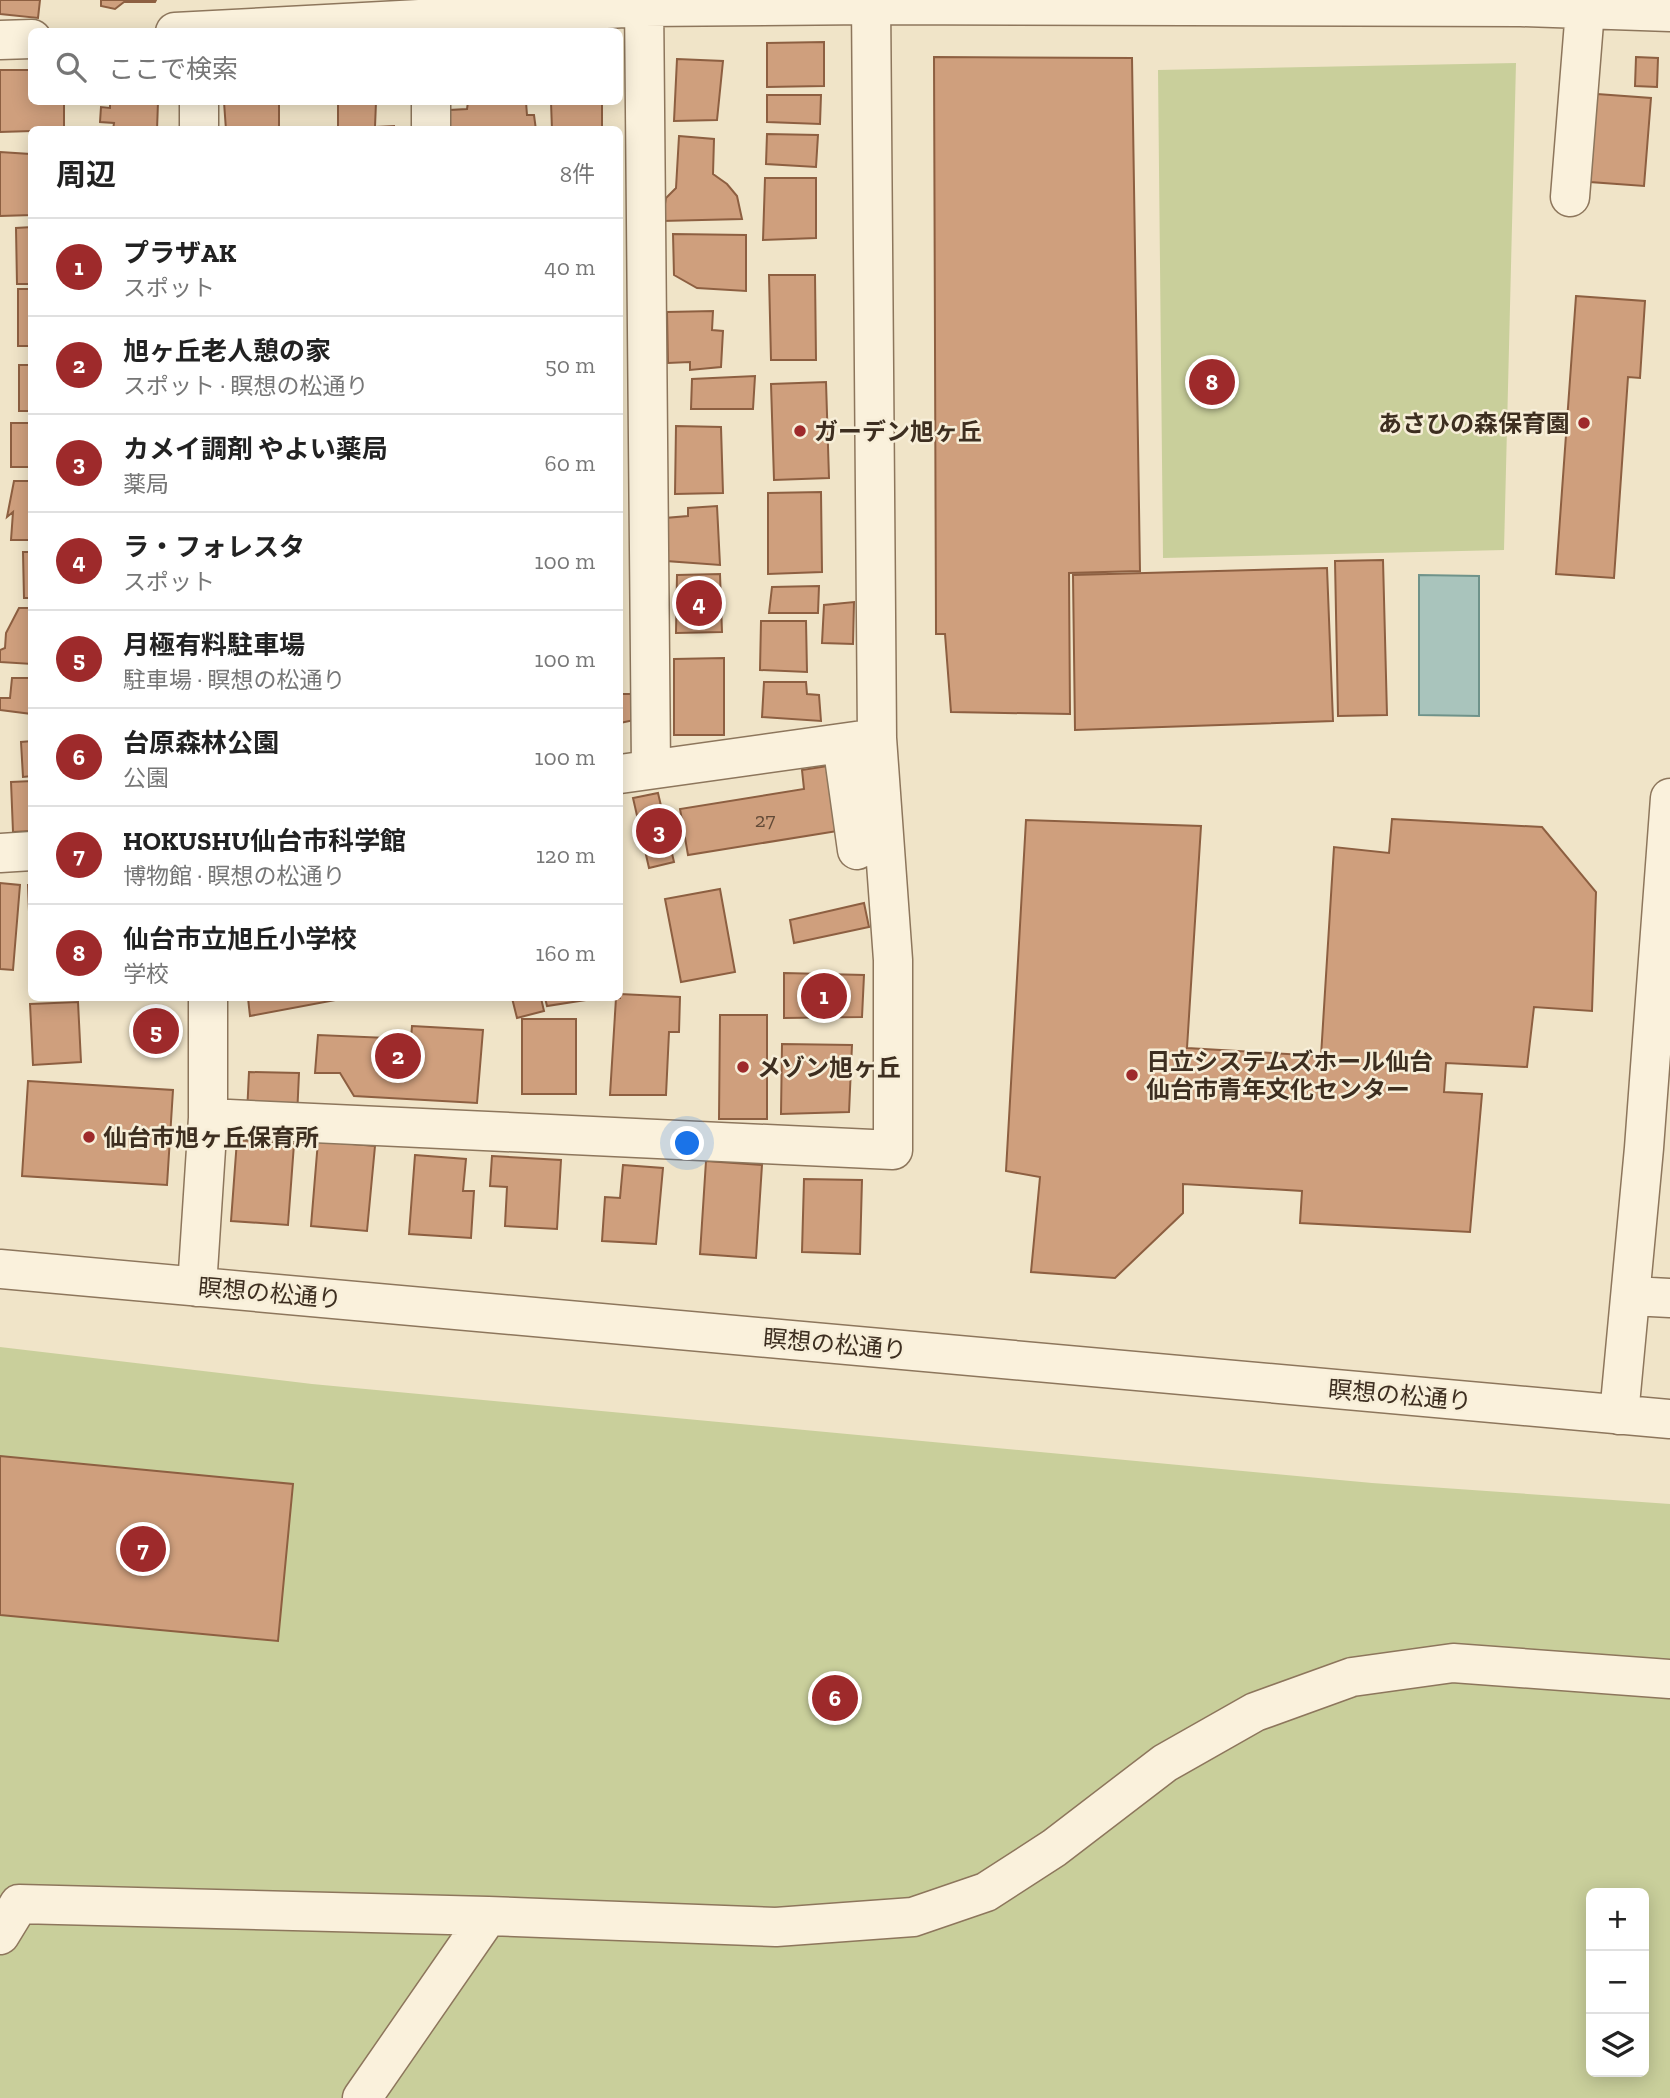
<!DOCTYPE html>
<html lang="ja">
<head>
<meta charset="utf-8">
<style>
  :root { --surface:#fff; --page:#f2f2f2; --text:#222; --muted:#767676; --line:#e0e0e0; --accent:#9e2a2b }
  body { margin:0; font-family:"Zilla Slab","Noto Sans JP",serif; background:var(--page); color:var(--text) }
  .controls { position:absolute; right:21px; bottom:21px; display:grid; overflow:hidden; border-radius:10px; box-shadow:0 4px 18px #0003 }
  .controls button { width:63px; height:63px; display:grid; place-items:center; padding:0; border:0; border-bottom:2px solid var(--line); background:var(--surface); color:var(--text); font:35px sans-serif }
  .you { position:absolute; left:688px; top:1144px; width:24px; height:24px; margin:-18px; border:5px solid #fff; border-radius:50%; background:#1a73e8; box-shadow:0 0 0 10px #1a73e833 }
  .badge { display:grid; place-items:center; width:46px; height:46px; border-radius:50%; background:var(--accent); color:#fff; font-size:23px; font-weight:700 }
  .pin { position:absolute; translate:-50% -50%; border:4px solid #fff; box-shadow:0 2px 7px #0006 }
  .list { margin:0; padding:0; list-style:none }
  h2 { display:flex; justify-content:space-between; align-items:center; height:91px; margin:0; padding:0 28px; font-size:30px }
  h2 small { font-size:23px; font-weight:400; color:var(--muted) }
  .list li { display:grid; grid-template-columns:46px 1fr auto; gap:21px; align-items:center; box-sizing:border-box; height:98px; padding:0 28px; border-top:2px solid var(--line) }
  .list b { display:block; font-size:26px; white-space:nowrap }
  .list p { margin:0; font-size:23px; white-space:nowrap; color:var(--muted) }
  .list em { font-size:23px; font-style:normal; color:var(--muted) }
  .icon { flex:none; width:38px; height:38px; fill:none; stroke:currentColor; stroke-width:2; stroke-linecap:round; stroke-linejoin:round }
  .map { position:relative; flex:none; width:1670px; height:2098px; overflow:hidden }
  .search { position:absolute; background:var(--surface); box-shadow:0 4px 18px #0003; left:28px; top:28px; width:595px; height:77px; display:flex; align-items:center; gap:18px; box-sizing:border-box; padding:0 24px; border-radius:10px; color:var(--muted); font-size:26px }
  .panel { position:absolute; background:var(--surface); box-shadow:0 4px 18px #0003; left:28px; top:126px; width:595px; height:875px; border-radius:10px }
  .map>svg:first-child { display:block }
  .green { fill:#c9cf9b; fill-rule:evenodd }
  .water { fill:#a9c4bc; stroke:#6f938a; stroke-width:2 }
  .building { fill:#cf9f7d; stroke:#8d5f41; stroke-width:2 }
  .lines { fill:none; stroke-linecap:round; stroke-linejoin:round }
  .minor-casing { stroke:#8d765c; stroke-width:41 }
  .minor { stroke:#faf1dc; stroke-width:38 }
  .poi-dot { fill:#9e2a2b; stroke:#f7eed8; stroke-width:2.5 }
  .labels { text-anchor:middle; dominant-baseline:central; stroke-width:5; stroke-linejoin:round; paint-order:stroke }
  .number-label { font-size:21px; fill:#624a37 }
  .poi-label { font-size:24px; font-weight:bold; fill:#3d2e20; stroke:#f7eed8; text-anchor:start }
  .street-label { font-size:24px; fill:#3d2e20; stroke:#f7eed8 }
</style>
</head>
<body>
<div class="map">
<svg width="1670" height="2098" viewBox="0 0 1670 2098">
  <rect width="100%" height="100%" fill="#f0e4c8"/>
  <!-- green -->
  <path class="green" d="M1516,63L1504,550L1163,558L1158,70Z
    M0,1347L312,1384L1372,1483L1670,1504V2098H0ZM1591,1893H1644V2072H1591Z"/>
  <!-- water -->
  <path class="water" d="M1419,575L1479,576V716L1419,715Z"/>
  <!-- building -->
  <path class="building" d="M0,0H40L38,18L0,14Z
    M101,0H156L155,2H124L115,9L101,6Z
    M824,42V86L767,87V43Z
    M934,57L1132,58L1140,571L1069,573L1070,714L951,712L945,634H936Z
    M1636,57L1658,58L1657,87L1635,86Z
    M677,59L723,61L717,120L674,121Z
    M0,70H32V102H64V130L0,132Z
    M1597,94L1651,98L1644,186L1590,182Z
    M767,95H821L820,124L767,122Z
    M110,102H158L157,130H113L114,123L100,122L101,107L110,108Z
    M224,102H279V128L226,130Z
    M338,102H376L375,127L394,126V130H338Z
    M468,102H526L527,115H534L536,130H449V110L467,109Z
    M551,102H602V130H552Z
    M767,134L818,135L816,167L766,164Z
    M679,136L714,139L713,174L727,184L737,196L742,219L662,221L666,198L676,188Z
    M0,152L30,154L32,215L0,216Z
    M765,178H816V238L763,240Z
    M32,227V284H17L16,228Z
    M673,234L746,235V291L697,288L674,275Z
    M769,275H815L816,360H771Z
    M18,289H32V346H18Z
    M1576,296L1645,301L1640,378L1628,377L1614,578L1556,574Z
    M713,311L712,330L723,331L721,367L690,370V362L668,363L667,312Z
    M19,365H32V411H19Z
    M755,376L753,409H691L692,379Z
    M826,382L829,478L774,480L771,384Z
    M11,423H32V467H11Z
    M676,426L721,427L723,493L675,494Z
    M14,481H32V540H11L13,512L7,517Z
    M821,492L822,572L768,574V493Z
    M717,506L720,565L666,561L665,518L688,516V508Z
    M23,552H32V598H24Z
    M1383,560L1387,715L1338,716L1335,561Z
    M1327,568L1333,721L1075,730L1073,575Z
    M720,574L722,632L676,633L677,575Z
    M819,586L818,613H769L772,587Z
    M854,602L853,644L822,643L824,605Z
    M19,608H32V664L0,662V650L5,648L6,633Z
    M761,621H806L807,672L760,670Z
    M724,658V735H674V659Z
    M12,678H32V714L0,710V698H10Z
    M764,682H806L807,694L819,695L821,721L762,717Z
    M620,694H638L639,719L620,723Z
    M32,741V776L23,777L21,742Z
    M840,764L850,829L688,855L680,809L804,789L802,770Z
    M32,781V831L13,832L11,782Z
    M658,793L674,862L649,868L633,798Z
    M1392,819L1542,827L1596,892L1592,1011L1534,1007L1527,1067L1446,1063L1444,1092L1482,1094L1470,1232L1300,1223L1302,1191L1183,1184V1213L1115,1278L1031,1272L1040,1177L1006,1171L1026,820L1201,826L1187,1048L1321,1056L1334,847L1389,853Z
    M0,883L20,885L13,970L0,969Z
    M28,885H32V938H30Z
    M720,889L735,972L681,982L665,899Z
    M864,903L869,927L794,943L790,920Z
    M784,973L864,975L862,1017L784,1018Z
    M620,994L680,997L679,1032H669L666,1095H610L616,998H620Z
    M248,998H346L250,1016Z
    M512,998H541L544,1011L517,1018Z
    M545,998H591L592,999L547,1006Z
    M78,1002L81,1062L33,1065L30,1004Z
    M720,1015H767V1119H719Z
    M522,1019H576V1094H522Z
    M412,1026L483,1030L477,1103L354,1096L340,1073H315L318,1035L411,1039Z
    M782,1044L852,1045L849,1112L781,1114Z
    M249,1072L299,1073L297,1117L247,1114Z
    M28,1081L173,1090L167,1185L22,1176Z
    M237,1140L294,1144L288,1225L231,1221Z
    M318,1141L375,1146L367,1231L311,1226Z
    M415,1155L466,1159L463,1191H474L471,1238L409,1234Z
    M492,1156L561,1160L557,1229L505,1226L507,1187L490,1186Z
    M706,1161L762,1165L756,1258L700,1254Z
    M623,1165L663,1168L656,1244L602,1241L605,1197L620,1198Z
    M804,1179L862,1180L860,1254L802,1252Z
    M0,1456L293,1484L278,1641L0,1615Z"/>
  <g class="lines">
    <!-- minor casing -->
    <g class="minor-casing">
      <path id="minor" d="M644,0L651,768
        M175,32L644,7L871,5L1521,7L1670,12
        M0,40L32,39
        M199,102V130
        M431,102V130
        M1570,197L1585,10
        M842,743L857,850
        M620,774L877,738
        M0,853L32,851
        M208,1118L893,1150V960L877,738L871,0
        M0,1269L1670,1419
        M197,1287L208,1118V998
        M1632,1296L1670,1298
        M1619,1415L1644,1148L1670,798
        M0,1935L19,1904L488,1916
        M362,2098L488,1916L776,1927L913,1917L986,1892L1054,1848L1165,1763L1255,1712L1352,1677L1453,1663L1670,1679"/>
    </g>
    <!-- minor -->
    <use href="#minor" class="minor"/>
  </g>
  <!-- markers -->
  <g class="poi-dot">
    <circle cx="1584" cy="423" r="7"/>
    <circle cx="800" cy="431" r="7"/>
    <circle cx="743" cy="1067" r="7"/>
    <circle cx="1132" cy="1075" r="7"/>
    <circle cx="89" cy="1137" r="7"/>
  </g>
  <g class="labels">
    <!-- number labels -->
    <g class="number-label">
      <text x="765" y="819">27</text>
    </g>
    <!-- poi labels -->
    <g class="poi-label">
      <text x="1570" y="423" text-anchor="end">あさひの森保育園</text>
      <text x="814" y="431">ガーデン旭ヶ丘</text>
      <text x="1146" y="1061">日立システムズホール仙台<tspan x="1146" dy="28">仙台市青年文化センター</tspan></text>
      <text x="757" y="1067">メゾン旭ヶ丘</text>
      <text x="103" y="1137">仙台市旭ヶ丘保育所</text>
    </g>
    <!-- street labels -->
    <g class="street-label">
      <text transform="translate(270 1293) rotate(5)">瞑想の松通り</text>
      <text transform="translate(835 1344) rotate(5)">瞑想の松通り</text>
      <text transform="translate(1400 1395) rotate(5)">瞑想の松通り</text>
    </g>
  </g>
</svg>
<div class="controls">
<button>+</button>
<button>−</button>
<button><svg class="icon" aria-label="layers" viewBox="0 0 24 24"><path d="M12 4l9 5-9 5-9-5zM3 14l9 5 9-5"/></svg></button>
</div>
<div class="you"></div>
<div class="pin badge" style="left:824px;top:996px">1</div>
<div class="pin badge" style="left:398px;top:1056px">2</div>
<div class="pin badge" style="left:659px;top:831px">3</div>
<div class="pin badge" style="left:699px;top:603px">4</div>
<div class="pin badge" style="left:156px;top:1031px">5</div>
<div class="pin badge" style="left:835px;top:1698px">6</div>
<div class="pin badge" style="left:143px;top:1549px">7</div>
<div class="pin badge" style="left:1212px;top:382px">8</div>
<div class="search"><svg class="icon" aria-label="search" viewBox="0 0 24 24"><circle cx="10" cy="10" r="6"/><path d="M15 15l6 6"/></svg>ここで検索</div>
<section class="panel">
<h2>周辺<small>8件</small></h2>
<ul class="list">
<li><span class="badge">1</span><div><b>プラザAK</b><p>スポット</p></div><em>40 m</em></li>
<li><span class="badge">2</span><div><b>旭ヶ丘老人憩の家</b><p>スポット · 瞑想の松通り</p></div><em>50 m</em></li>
<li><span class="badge">3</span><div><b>カメイ調剤 やよい薬局</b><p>薬局</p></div><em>60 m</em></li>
<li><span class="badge">4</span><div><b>ラ・フォレスタ</b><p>スポット</p></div><em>100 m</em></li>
<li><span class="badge">5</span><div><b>月極有料駐車場</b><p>駐車場 · 瞑想の松通り</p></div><em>100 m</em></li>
<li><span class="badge">6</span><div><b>台原森林公園</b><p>公園</p></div><em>100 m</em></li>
<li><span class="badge">7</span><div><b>HOKUSHU仙台市科学館</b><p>博物館 · 瞑想の松通り</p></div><em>120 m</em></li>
<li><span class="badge">8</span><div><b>仙台市立旭丘小学校</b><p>学校</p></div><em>160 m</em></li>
</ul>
</section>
</div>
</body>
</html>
